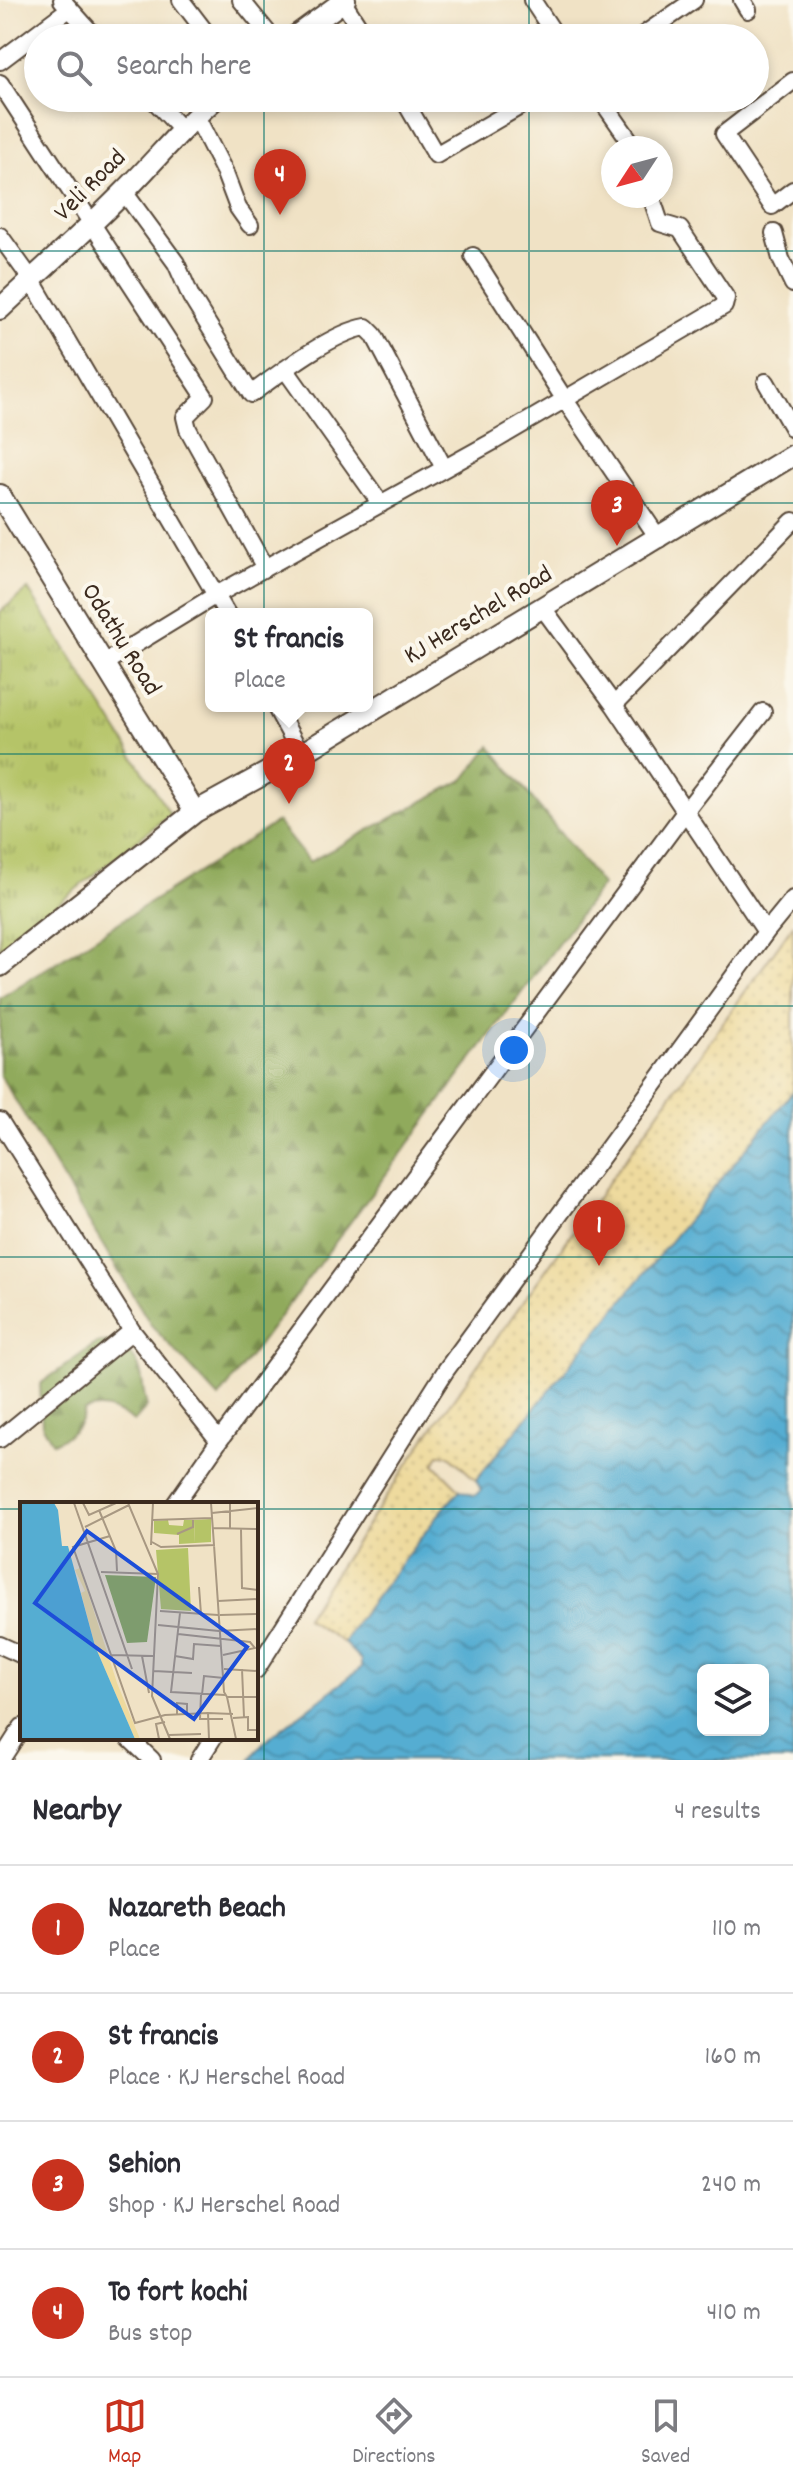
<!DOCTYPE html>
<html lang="en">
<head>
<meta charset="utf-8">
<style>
  :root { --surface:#fff; --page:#f2f2f3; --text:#2b2b33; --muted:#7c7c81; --line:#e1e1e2; --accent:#c8321e }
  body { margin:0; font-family:Dekko,sans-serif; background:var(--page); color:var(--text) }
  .controls { position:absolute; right:24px; bottom:24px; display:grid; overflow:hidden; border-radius:12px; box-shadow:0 4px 12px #0003 }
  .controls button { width:72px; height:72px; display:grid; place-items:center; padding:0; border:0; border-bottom:2px solid var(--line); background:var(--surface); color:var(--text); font:40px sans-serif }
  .compass { position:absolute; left:601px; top:136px; width:72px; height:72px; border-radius:50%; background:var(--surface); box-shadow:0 4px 12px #0003; rotate:234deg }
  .you { position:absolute; left:514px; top:1050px; width:28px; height:28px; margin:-20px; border:6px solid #fff; border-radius:50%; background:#1a73e8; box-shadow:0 0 0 12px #1a73e833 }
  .badge { display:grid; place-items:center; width:52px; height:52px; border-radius:50%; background:var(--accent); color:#fff; font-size:26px; font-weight:700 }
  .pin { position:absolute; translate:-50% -66px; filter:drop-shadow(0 2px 4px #0008) }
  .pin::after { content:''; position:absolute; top:42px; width:28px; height:24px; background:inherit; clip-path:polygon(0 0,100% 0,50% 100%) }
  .popup { position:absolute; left:205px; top:608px; width:168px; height:104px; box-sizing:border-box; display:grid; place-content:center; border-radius:12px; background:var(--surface); filter:drop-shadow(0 2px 6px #0005); font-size:26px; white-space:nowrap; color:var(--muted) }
  .popup b { font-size:30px; color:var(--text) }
  .popup::after { content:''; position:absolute; left:50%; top:100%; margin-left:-16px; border:16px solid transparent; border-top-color:var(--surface) }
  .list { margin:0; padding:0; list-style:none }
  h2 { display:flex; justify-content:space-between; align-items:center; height:104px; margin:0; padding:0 32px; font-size:34px }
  h2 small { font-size:26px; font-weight:400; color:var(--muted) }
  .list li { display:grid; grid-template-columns:52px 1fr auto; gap:24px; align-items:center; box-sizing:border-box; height:128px; padding:0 32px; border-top:2px solid var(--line) }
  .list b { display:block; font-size:30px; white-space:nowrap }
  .list p { margin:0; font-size:26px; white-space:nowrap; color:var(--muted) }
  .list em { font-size:26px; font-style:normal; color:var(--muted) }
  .icon { flex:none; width:44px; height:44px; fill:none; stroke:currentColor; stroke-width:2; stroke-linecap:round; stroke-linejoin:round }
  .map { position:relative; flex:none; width:793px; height:1760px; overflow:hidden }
  .search { position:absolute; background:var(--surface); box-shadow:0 4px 12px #0003; left:24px; right:24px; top:24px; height:88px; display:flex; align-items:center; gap:20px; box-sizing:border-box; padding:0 28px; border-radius:44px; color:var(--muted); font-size:30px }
  .sheet { height:616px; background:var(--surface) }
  nav { display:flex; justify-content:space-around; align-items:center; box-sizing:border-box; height:112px; border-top:2px solid var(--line); background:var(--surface); font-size:22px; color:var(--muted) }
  nav a { display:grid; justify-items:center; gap:4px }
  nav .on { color:var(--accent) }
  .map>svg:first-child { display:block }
  .forest { fill:url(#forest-firs); stroke:#666a3d; stroke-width:2 }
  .sand { fill:url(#sand-dots); stroke:#94825e; stroke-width:2 }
  .park { fill:url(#park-tufts); stroke:#787742; stroke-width:2 }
  .water { fill:url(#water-waves); stroke:#486c78; stroke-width:2; fill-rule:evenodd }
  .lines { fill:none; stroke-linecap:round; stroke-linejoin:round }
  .minor-casing { stroke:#564637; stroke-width:20 }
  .major-casing { stroke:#564637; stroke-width:24 }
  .minor { stroke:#fff; stroke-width:16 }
  .major { stroke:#fff; stroke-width:20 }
  .grid { fill:none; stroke:#0f766e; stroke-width:2; stroke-opacity:0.55 }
  .labels { text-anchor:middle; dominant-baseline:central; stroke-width:8; stroke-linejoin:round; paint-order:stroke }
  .street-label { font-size:26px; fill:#3b2a1e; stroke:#fbf7ec }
  .inset-road { fill:none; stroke:#a89882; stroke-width:2 }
  .view { fill:#1d4ed8; fill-opacity:0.15; stroke:#1d4ed8; stroke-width:4 }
  .inset-edge { fill:none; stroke:#3b2a1e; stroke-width:4 }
</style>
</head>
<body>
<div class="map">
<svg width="793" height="1760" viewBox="0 0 793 1760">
  <defs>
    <pattern id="forest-firs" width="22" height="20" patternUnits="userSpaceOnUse" patternTransform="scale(2)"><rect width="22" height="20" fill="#90aa5c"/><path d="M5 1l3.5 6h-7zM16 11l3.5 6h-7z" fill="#778b4b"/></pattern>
    <pattern id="sand-dots" width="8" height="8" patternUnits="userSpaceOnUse" patternTransform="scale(2)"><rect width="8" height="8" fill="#eeda9e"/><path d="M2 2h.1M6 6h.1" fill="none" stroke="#cdbb88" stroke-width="1.8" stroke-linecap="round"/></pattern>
    <pattern id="park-tufts" width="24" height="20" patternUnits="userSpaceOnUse" patternTransform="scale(2)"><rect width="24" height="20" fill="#b5c467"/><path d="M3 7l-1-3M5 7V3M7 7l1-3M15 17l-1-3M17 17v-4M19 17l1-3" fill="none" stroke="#949f54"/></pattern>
    <pattern id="water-waves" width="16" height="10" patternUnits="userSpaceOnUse" patternTransform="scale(2)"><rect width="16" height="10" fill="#55add2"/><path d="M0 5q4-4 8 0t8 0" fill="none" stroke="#488daa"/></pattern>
  </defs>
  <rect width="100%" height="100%" fill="#fbf7ec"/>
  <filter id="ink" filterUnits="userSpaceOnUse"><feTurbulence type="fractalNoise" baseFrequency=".0125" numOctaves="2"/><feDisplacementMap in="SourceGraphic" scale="16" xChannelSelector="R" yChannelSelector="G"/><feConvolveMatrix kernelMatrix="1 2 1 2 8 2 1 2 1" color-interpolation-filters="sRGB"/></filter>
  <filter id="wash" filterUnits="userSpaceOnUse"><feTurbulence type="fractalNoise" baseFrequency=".006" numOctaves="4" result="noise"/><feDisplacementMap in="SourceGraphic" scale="32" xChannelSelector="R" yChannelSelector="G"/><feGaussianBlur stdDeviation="1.8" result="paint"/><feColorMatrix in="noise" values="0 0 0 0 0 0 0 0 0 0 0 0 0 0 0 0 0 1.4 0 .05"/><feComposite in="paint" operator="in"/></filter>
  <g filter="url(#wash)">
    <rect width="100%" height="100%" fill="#f0e2c5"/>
    <!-- forest -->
    <path class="forest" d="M490,746L602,885L219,1398L151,1325L0,1075V998L277,822L309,862L465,779Z
      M117,1342C148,1366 138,1373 147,1407L134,1422C119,1411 102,1403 84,1411C80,1430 70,1435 53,1443L42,1425L40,1384L97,1343Z"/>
    <!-- sand -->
    <path class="sand" d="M793,925V1091L790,1096L476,1480L449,1455L439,1454L434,1464L460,1490L440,1513L354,1625L344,1643L305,1618L426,1437Z"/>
    <!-- park -->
    <path class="park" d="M28,589L170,814L0,950V612Z"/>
    <!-- water -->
    <path class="water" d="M793,1091V1760H250L262,1744L361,1668V1660L344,1643L354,1625L440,1513L460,1490L475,1496L481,1490L476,1480ZM703,1670H763V1730H703Z"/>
  </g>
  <g filter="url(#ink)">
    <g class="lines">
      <!-- minor casing -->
      <g class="minor-casing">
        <path id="minor" d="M62,0L96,38
          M181,0L210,38
          M241,0L272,38
          M532,0L557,38
          M742,0L748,10
          M343,2L366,38
          M639,38L694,0
          M0,61L69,9
          M793,81L724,134L772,206L793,190
          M0,83L205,397L185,417L188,429L265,568
          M152,98L181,129
          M403,98L436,155L534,98
          M600,98L635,148
          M196,116L224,171L238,208L250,225
          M124,192L176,263L191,297L251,394C280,373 331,333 366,327L374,335L444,468
          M774,233L781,259L793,284
          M0,236L31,279L227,614
          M473,256L565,400L659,539
          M285,369L381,504
          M766,382L793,429
          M543,608L614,705L766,932
          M103,664L216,595L494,441L724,306L726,298L680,229L660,223L651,196
          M614,705L793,521
          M275,706L301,754
          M0,1121L132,1331L219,1441
          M0,1439L132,1331
          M175,1504L219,1441L685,812L763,712
          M0,1645L22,1655
          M256,1670L446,1370L766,932L793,899
          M129,1738L152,1760
          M1,1760L22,1727
          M199,1760L213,1738"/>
      </g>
      <!-- major casing -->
      <g class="major-casing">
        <path id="major" d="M293,38L345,0
          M0,309C42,269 85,232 126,190C157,159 182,127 216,98
          M0,495L195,812
          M0,966L195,812L301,754L793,455"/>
      </g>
      <!-- minor -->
      <use href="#minor" class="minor"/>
      <!-- major -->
      <use href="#major" class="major"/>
    </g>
  </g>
  <!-- grid -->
  <path class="grid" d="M264,0V38M529,0V38M264,98V1760M529,98V1760M0,251H793M0,503H793M0,754H793M0,1006H793M0,1257H793M0,1509H22M256,1509H793"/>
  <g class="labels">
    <!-- street labels -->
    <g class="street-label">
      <text transform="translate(91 186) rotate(-45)">Veli Road</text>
      <text transform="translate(479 616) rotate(-31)">KJ Herschel Road</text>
      <text transform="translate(120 640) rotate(58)">Odathu Road</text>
    </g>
  </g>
  <!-- overview -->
  <g transform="translate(20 1502)">
    <rect width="238" height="238" fill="#f0e2c5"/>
    <path d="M85,73L136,75L127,140L107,141Z" fill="#90aa5c"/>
    <path d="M60,66L97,181L120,237H115L75,144L61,91L65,89L55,68Z" fill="#eeda9e"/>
    <path d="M148,18L149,23L163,24L164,18H174L175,41L159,42V33L134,31V19Z" fill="#b5c467"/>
    <path d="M191,17V40L175,41L174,18ZM168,46L171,109L141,107L136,48Z" fill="#b5c467"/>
    <path d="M0,1H34L38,8L42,44H48L75,144L115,237H0Z" fill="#55add2"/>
    <path class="inset-road" d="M54,1L112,167M63,1L69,13L96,1M108,1L138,72L132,194L150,237M210,1V26M79,8L96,49L97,69M192,11L238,6M133,18L192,16M65,25L109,3M193,26L238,27M221,27L222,86L238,88M157,32L173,25V17M90,34L53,45L115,221L145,213L188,211M132,40L141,45L194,43L191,1M131,43L133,1M194,43L204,190L207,195H238M81,70L138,72M179,85L181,112M198,99L238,97M140,109L198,113M160,111L151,190L205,193M200,113L238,112M138,123L199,129L238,127M158,132L230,140L235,146L203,153M91,153L133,154M122,154L129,191M155,154L173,157L174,142L201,144M204,167L238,169M222,167L224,215M134,169L172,171M181,193L180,217H203M182,193L184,174L204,176M207,195L216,237M157,213V201L167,202V212M213,216L228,215V228H238M149,233L181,232M139,237L136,222L145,220M189,237L188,211L213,212"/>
    <path class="view" d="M67,29L227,145L174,217L15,101Z"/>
    <rect width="238" height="238" class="inset-edge"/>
  </g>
</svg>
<div class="controls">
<button><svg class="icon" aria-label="layers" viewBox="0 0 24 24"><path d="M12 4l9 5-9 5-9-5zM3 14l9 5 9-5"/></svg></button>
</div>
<svg class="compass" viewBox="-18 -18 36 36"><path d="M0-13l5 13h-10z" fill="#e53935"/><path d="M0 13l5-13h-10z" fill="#7c7c81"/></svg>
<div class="you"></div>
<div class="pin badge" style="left:599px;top:1266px">1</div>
<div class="pin badge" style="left:289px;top:804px">2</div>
<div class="popup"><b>St francis</b>Place</div>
<div class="pin badge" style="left:617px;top:546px">3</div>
<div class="pin badge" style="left:280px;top:215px">4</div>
<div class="search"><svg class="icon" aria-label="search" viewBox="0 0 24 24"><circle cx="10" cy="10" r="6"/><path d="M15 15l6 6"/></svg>Search here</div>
</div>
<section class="sheet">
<h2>Nearby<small>4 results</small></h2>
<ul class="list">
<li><span class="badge">1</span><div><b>Nazareth Beach</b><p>Place</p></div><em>110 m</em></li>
<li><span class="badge">2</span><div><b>St francis</b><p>Place · KJ Herschel Road</p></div><em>160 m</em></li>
<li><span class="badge">3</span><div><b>Sehion</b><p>Shop · KJ Herschel Road</p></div><em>240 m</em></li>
<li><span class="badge">4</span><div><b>To fort kochi</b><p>Bus stop</p></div><em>410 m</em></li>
</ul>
</section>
<nav>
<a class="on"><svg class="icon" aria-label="map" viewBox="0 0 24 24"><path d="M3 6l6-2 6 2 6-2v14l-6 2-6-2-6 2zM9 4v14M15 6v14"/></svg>Map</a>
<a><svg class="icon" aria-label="directions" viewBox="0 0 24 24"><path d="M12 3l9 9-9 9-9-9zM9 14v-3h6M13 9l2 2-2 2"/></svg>Directions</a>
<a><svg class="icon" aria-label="saved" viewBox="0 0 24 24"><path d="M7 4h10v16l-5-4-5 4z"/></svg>Saved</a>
</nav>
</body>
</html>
